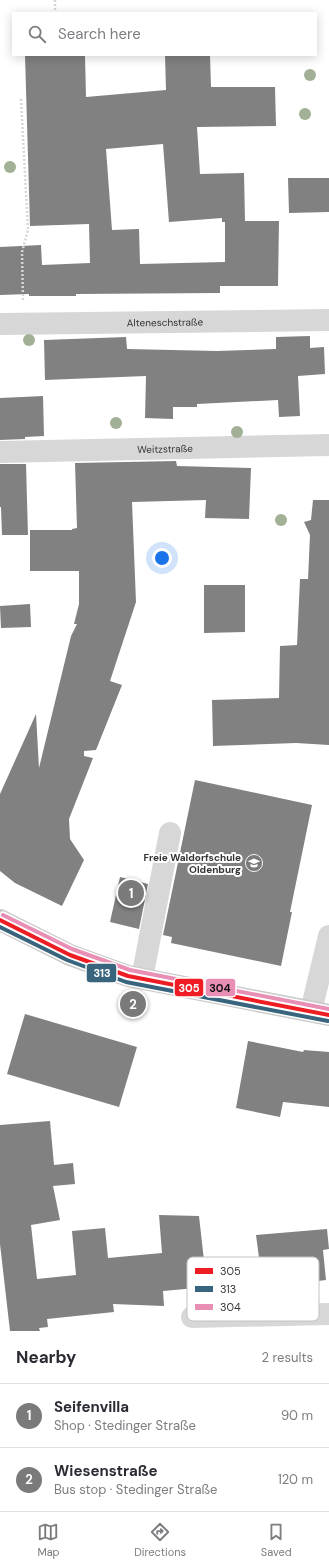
<!DOCTYPE html>
<html lang="en">
<head>
<meta charset="utf-8">
<style>
  :root { --surface:#fff; --page:#f2f2f3; --text:#2b2b33; --muted:#7c7c81; --line:#e1e1e2; --accent:#7a7a7a }
  body { margin:0; font-family:"DM Sans",sans-serif; background:var(--page); color:var(--text) }
  .you { position:absolute; left:162px; top:558px; width:14px; height:14px; margin:-10px; border:3px solid #fff; border-radius:50%; background:#1a73e8; box-shadow:0 0 0 6px #1a73e833 }
  .badge { display:grid; place-items:center; width:26px; height:26px; border-radius:50%; background:var(--accent); color:#fff; font-size:13px; font-weight:700 }
  .pin { position:absolute; translate:-50% -50%; border:2px solid #fff; box-shadow:0 1px 4px #0006 }
  .list { margin:0; padding:0; list-style:none }
  h2 { display:flex; justify-content:space-between; align-items:center; height:52px; margin:0; padding:0 16px; font-size:17px }
  h2 small { font-size:13px; font-weight:400; color:var(--muted) }
  .list li { display:grid; grid-template-columns:26px 1fr auto; gap:12px; align-items:center; box-sizing:border-box; height:64px; padding:0 16px; border-top:1px solid var(--line) }
  .list b { display:block; font-size:15px; white-space:nowrap }
  .list p { margin:0; font-size:13px; white-space:nowrap; color:var(--muted) }
  .list em { font-size:13px; font-style:normal; color:var(--muted) }
  .icon { flex:none; width:22px; height:22px; fill:none; stroke:currentColor; stroke-width:2; stroke-linecap:round; stroke-linejoin:round }
  .map { position:relative; flex:none; width:329px; height:1331px; overflow:hidden }
  .search { position:absolute; background:var(--surface); box-shadow:0 2px 10px #0003; left:12px; right:12px; top:12px; height:44px; display:flex; align-items:center; gap:10px; box-sizing:border-box; padding:0 14px; border-radius:0px; color:var(--muted); font-size:15px }
  .sheet { height:180px; background:var(--surface) }
  nav { display:flex; justify-content:space-around; align-items:center; box-sizing:border-box; height:56px; border-top:1px solid var(--line); background:var(--surface); font-size:11px; color:var(--muted) }
  nav a { display:grid; justify-items:center; gap:2px }
  nav .on { color:var(--accent) }
  .map>svg:first-child { display:block }
  .building { fill:#818181; fill-rule:evenodd }
  .lines { fill:none; stroke-linecap:round; stroke-linejoin:round }
  .path { stroke:#d6d6d6; stroke-width:2.5; stroke-dasharray:2 2; stroke-linecap:butt }
  .minor { stroke:#d7d7d7; stroke-width:22 }
  .major { stroke:#cacaca; stroke-width:22 }
  .bus-1-casing { stroke:#fff; stroke-width:7 }
  .bus-2-casing { stroke:#fff; stroke-width:7 }
  .bus-3-casing { stroke:#fff; stroke-width:7 }
  .bus-1 { stroke:#ee1d23; stroke-width:4 }
  .bus-2 { stroke:#38647d; stroke-width:4 }
  .bus-3 { stroke:#e98eb5; stroke-width:4 }
  .tree { fill:#a2b095 }
  .labels { text-anchor:middle; dominant-baseline:central; stroke-width:4; stroke-linejoin:round; paint-order:stroke }
  .street-label { font-size:10px; fill:#333; stroke:#fff }
  .poi-label { font-size:10px; font-weight:bold; fill:#333; stroke:#fff; text-anchor:end }
  .key { fill:#fff; stroke:#c2c2c2; stroke-width:1 }
  .key-label { font-size:11px; fill:#333 }
  .line-badge { stroke:#fff; stroke-width:1.5 }
  .badge-label { font-size:11px; text-anchor:middle; font-weight:bold; fill:#fff }
  .pale-badge-label { font-size:11px; text-anchor:middle; font-weight:bold; fill:#111 }
</style>
</head>
<body>
<div class="map">
<svg width="329" height="1331" viewBox="0 0 329 1331">
  <rect width="100%" height="100%" fill="#fff"/>
  <!-- building -->
  <path class="building" d="M25,55H85L86,97L166,90L165,55H210L211,87H275L276,126L197,127L200,174L244,173L245,221H279L278,286H220V293L76,294V296H29V294L0,295V247L41,245L42,265L90,263L89,224L30,226ZM163,144L169,222L222,218V222H225V262L140,264L139,229L112,230L106,149Z
    M288,178H329V212L289,213Z
    M310,336V348L324,347L325,374L298,376L300,416L279,417L278,400L197,404V407H173V419L145,418L146,376L45,380L44,340L126,337L127,349L217,351L276,349V337Z
    M43,396L44,436L25,437V439L0,440V398Z
    M176,461L177,466L251,468L249,519L205,518L206,500L132,502L136,602L110,681L122,685L96,750L84,751V756L93,758L69,819L70,839L84,860L62,906L15,883L0,871V794L36,714L39,768L71,636L77,624H74L79,604V571H30V530H72V529L77,528L75,463Z
    M0,464H26L28,535H2L1,507H0Z
    M313,500H329V745L296,743L213,746L212,700L279,698L280,646L297,645L300,579H308L310,535L304,522L311,520Z
    M204,585H245V632L204,633Z
    M30,604L31,627L1,628L0,606Z
    M195,780L312,805L290,912H292L281,966L171,943L172,937L163,935Z
    M120,877L148,884L139,929L110,922Z
    M25,1014L137,1047L119,1107L7,1074Z
    M248,1041L303,1052L304,1050L329,1052V1107L283,1102L280,1117L236,1108Z
    M50,1121L54,1165L73,1163L75,1184L53,1186L60,1220L31,1225L37,1279L76,1275L72,1231L105,1228L108,1258L162,1253L159,1215L199,1216L207,1287L163,1291L164,1306L113,1304L114,1312L47,1319L48,1327L39,1328L40,1331H10L0,1244V1125Z
    M327,1229L329,1249L323,1250L326,1280L263,1288L256,1235Z"/>
  <g class="lines">
    <!-- path -->
    <path class="path" d="M55,0V13
      M21,99L28,230L22,252L23,300"/>
    <!-- minor -->
    <g class="minor">
      <path id="s1" d="M0,324L329,320"/>
      <path id="s2" d="M0,452L329,445"/>
      <path d="M142,978L170,833"/>
      <path d="M311,1011L329,936"/>
      <path d="M192,1317L329,1314"/>
    </g>
    <!-- major -->
    <path class="major" d="M0,920L70,955L128,976L329,1015"/>
    <!-- bus-1 casing -->
    <g class="bus-1-casing">
      <path id="bus-1" d="M0,920L70,955L128,976L329,1015"/>
    </g>
    <!-- bus-2 casing -->
    <g class="bus-2-casing">
      <path id="bus-2" d="M0,927L67,960L126,982L328,1021"/>
    </g>
    <!-- bus-3 casing -->
    <g class="bus-3-casing">
      <path id="bus-3" d="M3,915L72,949L130,970L329,1009"/>
    </g>
    <!-- bus-1 -->
    <use href="#bus-1" class="bus-1"/>
    <!-- bus-2 -->
    <use href="#bus-2" class="bus-2"/>
    <!-- bus-3 -->
    <use href="#bus-3" class="bus-3"/>
  </g>
  <!-- trees -->
  <g class="tree">
    <circle cx="310" cy="75" r="6"/>
    <circle cx="305" cy="114" r="6"/>
    <circle cx="10" cy="167" r="6"/>
    <circle cx="29" cy="340" r="6"/>
    <circle cx="116" cy="423" r="6"/>
    <circle cx="237" cy="432" r="6"/>
    <circle cx="281" cy="520" r="6"/>
  </g>
  <!-- icons -->
  <defs>
    <g id="school-disc" transform="scale(0.9)"><circle r="9.5" fill="#7a7a7a" stroke="#fff"/><path d="M0-5L7-2L0 1L-7-2ZM-4 1L0 2.5L4 1V4Q0 6-4 4Z" fill="#fff"/></g>
  </defs>
  <g fill-rule="evenodd">
    <use href="#school-disc" x="254" y="863"/>
  </g>
  <g class="labels">
    <!-- street labels -->
    <g class="street-label">
      <text stroke="none"><textPath href="#s1" startOffset="165">Alteneschstraße</textPath></text>
      <text stroke="none"><textPath href="#s2" startOffset="165">Weitzstraße</textPath></text>
    </g>
    <!-- poi labels -->
    <g class="poi-label">
      <text x="241" y="857">Freie Waldorfschule<tspan x="241" dy="12">Oldenburg</tspan></text>
    </g>
  </g>
  <!-- legend -->
  <rect x="187" y="1257" width="132" height="64" rx="6" class="key"/>
  <rect x="195" y="1268" width="18" height="6" fill="#ee1d23"/>
  <rect x="195" y="1286" width="18" height="6" fill="#38647d"/>
  <rect x="195" y="1304" width="18" height="6" fill="#e98eb5"/>
  <g class="key-label">
    <text x="220" y="1275">305</text>
    <text x="220" y="1293">313</text>
    <text x="220" y="1311">304</text>
  </g>
  <g class="line-badge">
    <rect x="86" y="963" width="31" height="20" rx="4" fill="#38647d"/>
    <rect x="205" y="978" width="31" height="19" rx="4" fill="#e98eb5"/>
    <rect x="174" y="978" width="30" height="19" rx="4" fill="#ee1d23"/>
  </g>
  <g class="badge-label">
    <text x="102" y="977">313</text>
    <text x="189" y="992">305</text>
  </g>
  <g class="pale-badge-label">
    <text x="220" y="992">304</text>
  </g>
</svg>
<div class="you"></div>
<div class="pin badge" style="left:131px;top:893px">1</div>
<div class="pin badge" style="left:133px;top:1004px">2</div>
<div class="search"><svg class="icon" aria-label="search" viewBox="0 0 24 24"><circle cx="10" cy="10" r="6"/><path d="M15 15l6 6"/></svg>Search here</div>
</div>
<section class="sheet">
<h2>Nearby<small>2 results</small></h2>
<ul class="list">
<li><span class="badge">1</span><div><b>Seifenvilla</b><p>Shop · Stedinger Straße</p></div><em>90 m</em></li>
<li><span class="badge">2</span><div><b>Wiesenstraße</b><p>Bus stop · Stedinger Straße</p></div><em>120 m</em></li>
</ul>
</section>
<nav>
<a class="on"><svg class="icon" aria-label="map" viewBox="0 0 24 24"><path d="M3 6l6-2 6 2 6-2v14l-6 2-6-2-6 2zM9 4v14M15 6v14"/></svg>Map</a>
<a><svg class="icon" aria-label="directions" viewBox="0 0 24 24"><path d="M12 3l9 9-9 9-9-9zM9 14v-3h6M13 9l2 2-2 2"/></svg>Directions</a>
<a><svg class="icon" aria-label="saved" viewBox="0 0 24 24"><path d="M7 4h10v16l-5-4-5 4z"/></svg>Saved</a>
</nav>
</body>
</html>
